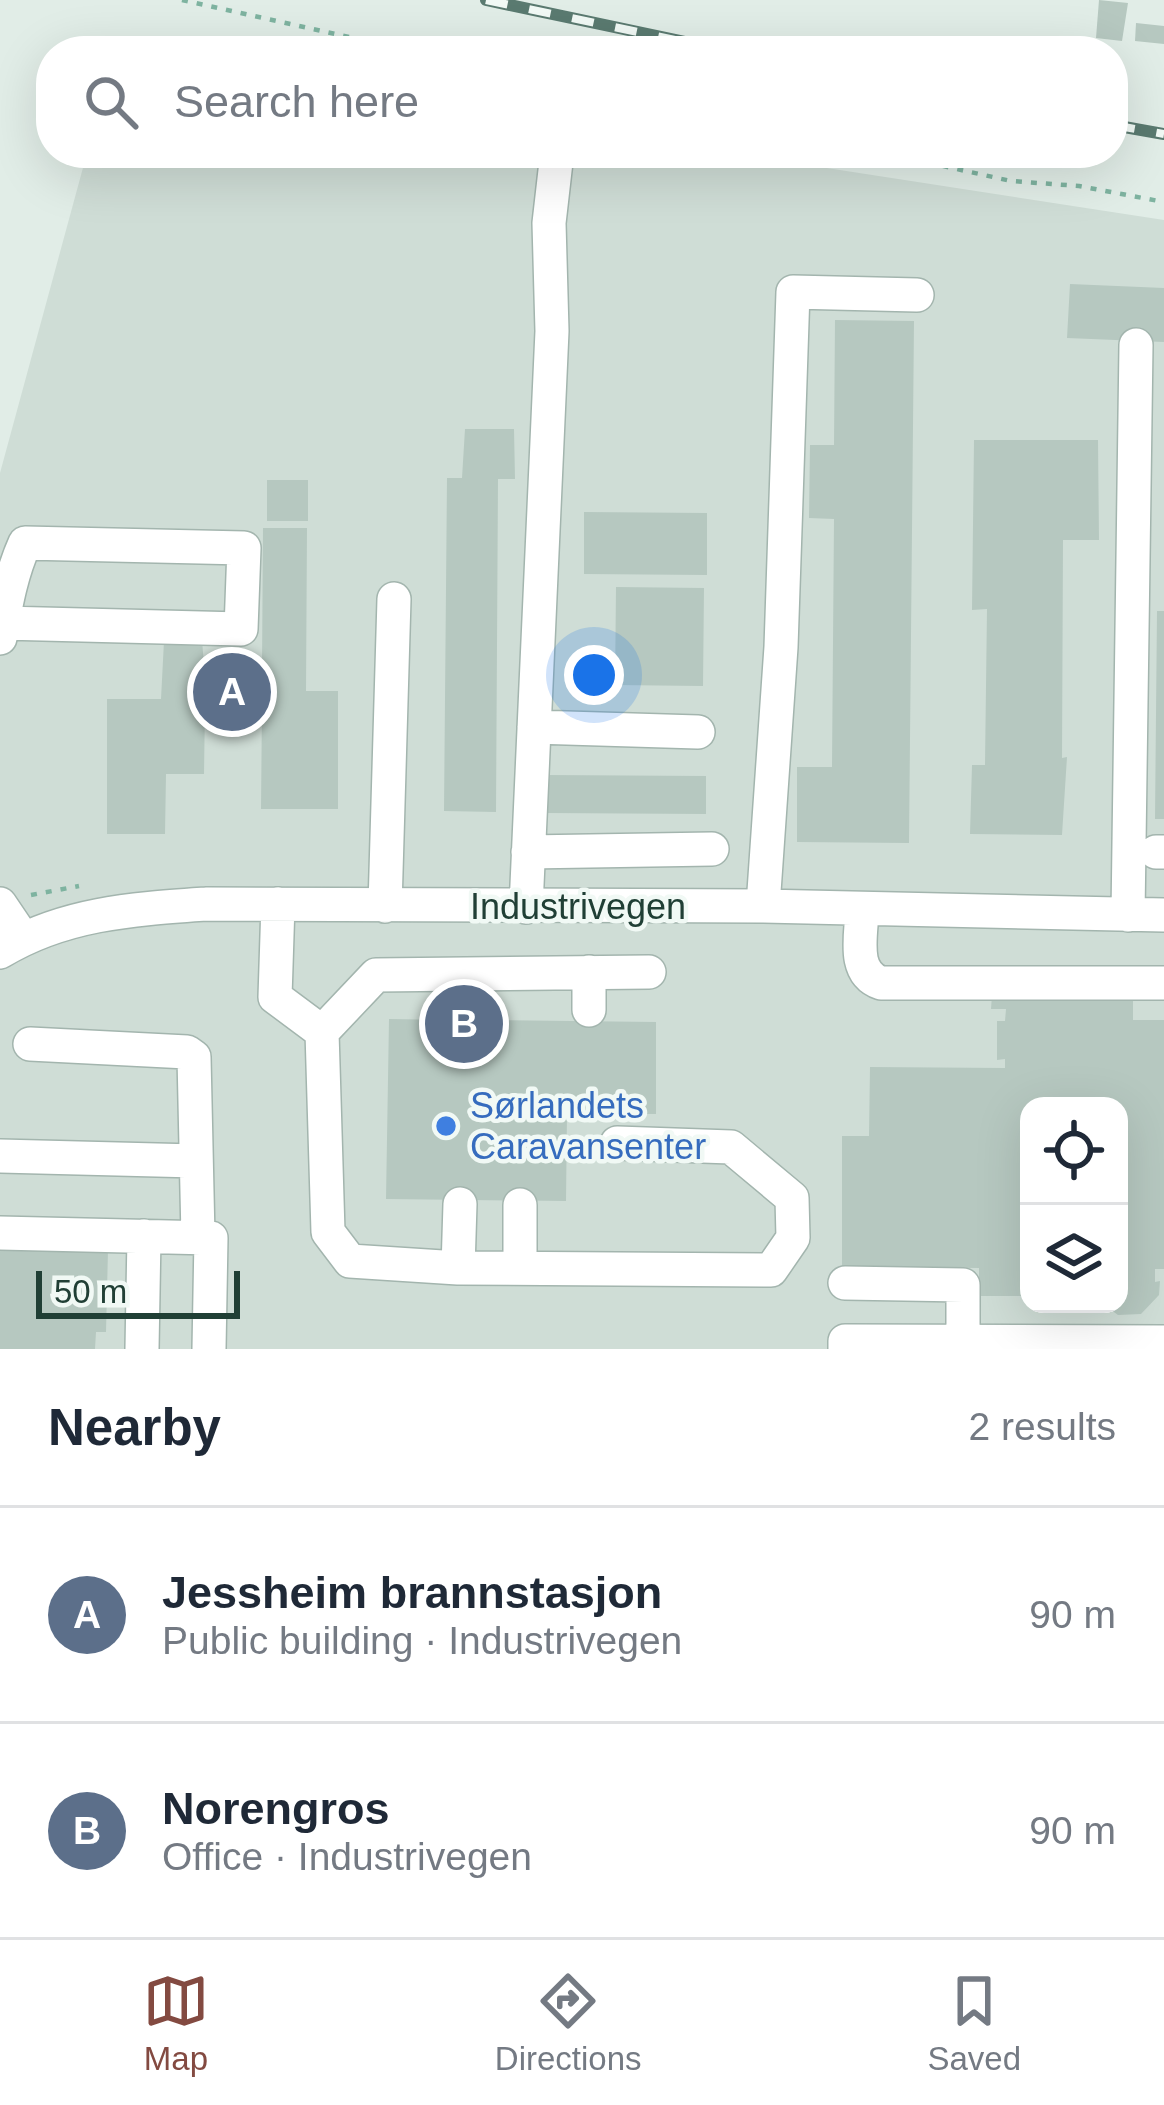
<!DOCTYPE html>
<html lang="en">
<head>
<meta charset="utf-8">
<style>
  :root { --surface:#fff; --page:#f6f6f7; --text:#1f2937; --muted:#747a83; --line:#e0e1e3; --accent:#834a41 }
  body { margin:0; font-family:Helvetica,sans-serif; background:var(--page); color:var(--text) }
  .controls { position:absolute; right:36px; bottom:36px; display:grid; overflow:hidden; border-radius:24px; box-shadow:0 12px 48px #0002 }
  .controls button { width:108px; height:108px; display:grid; place-items:center; padding:0; border:0; border-bottom:3px solid var(--line); background:var(--surface); color:var(--text); font:60px sans-serif }
  .scale { position:absolute; left:36px; bottom:30px; width:204px; box-sizing:border-box; padding-left:12px; border:6px solid #203f35; border-top:0; font-size:33px; line-height:42px; white-space:nowrap; color:#203f35; -webkit-text-stroke:9px #f1f9f5; paint-order:stroke }
  .you { position:absolute; left:594px; top:675px; width:42px; height:42px; margin:-30px; border:9px solid #fff; border-radius:50%; background:#1a73e8; box-shadow:0 0 0 18px #1a73e833 }
  .badge { display:grid; place-items:center; width:78px; height:78px; border-radius:50%; background:var(--accent); color:#fff; font-size:39px; font-weight:700 }
  .pin { position:absolute; translate:-50% -50%; border:6px solid #fff; box-shadow:0 3px 12px #0006 }
  .list { margin:0; padding:0; list-style:none }
  h2 { display:flex; justify-content:space-between; align-items:center; height:156px; margin:0; padding:0 48px; font-size:51px }
  h2 small { font-size:39px; font-weight:400; color:var(--muted) }
  .list li { display:grid; grid-template-columns:78px 1fr auto; gap:36px; align-items:center; box-sizing:border-box; height:216px; padding:0 48px; border-top:3px solid var(--line) }
  .list b { display:block; font-size:45px; white-space:nowrap }
  .list p { margin:0; font-size:39px; white-space:nowrap; color:var(--muted) }
  .list em { font-size:39px; font-style:normal; color:var(--muted) }
  .icon { flex:none; width:66px; height:66px; fill:none; stroke:currentColor; stroke-width:2; stroke-linecap:round; stroke-linejoin:round }
  .map { position:relative; flex:none; width:1164px; height:1349px; overflow:hidden }
  .search { position:absolute; background:var(--surface); box-shadow:0 12px 48px #0002; left:36px; right:36px; top:36px; height:132px; display:flex; align-items:center; gap:30px; box-sizing:border-box; padding:0 42px; border-radius:48px; color:var(--muted); font-size:45px }
  .sheet { height:588px; background:var(--surface) }
  nav { display:flex; justify-content:space-around; align-items:center; box-sizing:border-box; height:168px; border-top:3px solid var(--line); background:var(--surface); font-size:33px; color:var(--muted) }
  nav a { display:grid; justify-items:center; gap:6px }
  nav .on { color:var(--accent) }
  .map>svg:first-child { display:block }
  .built { fill:#cfddd6; fill-rule:evenodd }
  .building { fill:#b6c8c0 }
  .lines { fill:none; stroke-linecap:round; stroke-linejoin:round }
  .minor-casing { stroke:#a3b5ae; stroke-width:36 }
  .path { stroke:#7eb3a0; stroke-width:4.5; stroke-dasharray:6 9; stroke-linecap:butt }
  .minor { stroke:#fff; stroke-width:33 }
  .rail-casing { stroke:#5a7a70; stroke-width:12 }
  .rail { stroke:#f1f9f5; stroke-width:8; stroke-dasharray:22; stroke-linecap:butt }
  .shop-dot { fill:#3f7fe0; stroke:#f1f9f5; stroke-width:4.5 }
  .labels { text-anchor:middle; dominant-baseline:central; stroke-width:9; stroke-linejoin:round; paint-order:stroke }
  .street-label { font-size:36px; fill:#203f35; stroke:#f1f9f5 }
  .shop-label { font-size:36px; fill:#366cbe; stroke:#f1f9f5; text-anchor:start }
</style>
</head>
<body>
<div class="map">
<svg width="1164" height="1349" viewBox="0 0 1164 1349">
  <rect width="100%" height="100%" fill="#e1ede7"/>
  <!-- built -->
  <path class="built" d="M87,153H730L1164,220V1349H0V473ZM1029,1106H1119V1304H1029Z"/>
  <!-- building -->
  <path class="building" d="M1099,0L1128,3L1122,41L1096,38Z
    M1136,23L1164,26V44L1135,41Z
    M1070,284L1164,288V342L1067,338Z
    M835,320L914,321L909,843L797,842V767H832L834,519L809,518L810,445H834Z
    M465,429H514L515,479H498L496,812L444,811L447,478H462Z
    M974,440H1098L1099,540H1063L1062,758L1067,757L1062,835L970,834L972,765H985L987,609L972,610Z
    M267,480H308V521H267Z
    M584,512L707,513V575L584,574Z
    M263,528H307L306,691H338V809H261L262,706L205,705L204,774H166L165,834H107V699H161L164,641H202L205,675H251V668H262Z
    M616,587L704,588L703,686L615,685Z
    M1157,611H1164V819H1155Z
    M546,775L706,776V814L546,813Z
    M992,995H1133V1020H1164V1269H1155V1282L1160,1281L1159,1295L1141,1314L1118,1315L1103,1304H1119V1106H1029V1296H979V1268L842,1267V1136H869L870,1067L1005,1068V1059L997,1060V1021H1005L1006,1009H991Z
    M450,1009L475,1010L474,1020L656,1022V1114L567,1113L566,1201L386,1199L389,1019L450,1020Z
    M0,1248L108,1250L106,1332H96L95,1349H0Z"/>
  <g class="lines">
    <!-- minor casing -->
    <g class="minor-casing">
      <path id="minor" d="M0,638C6,604 11,574 25,543L244,548L241,629L3,623
        M534,727L698,732
        M528,852L712,849
        M1156,852H1164
        M0,904L23,938
        M278,904L275,997L322,1032L328,1232L350,1261L458,1268L771,1270L793,1238L792,1198L731,1147L617,1143
        M385,906L394,599
        M763,906L781,647L793,292L917,295
        M526,907L552,331L549,223L557,153
        M862,911C861,937 852,973 881,983H1164
        M1128,915L1136,345
        M0,952C64,913 134,909 207,904L763,906L1164,915
        M589,972V1010
        M322,1032L376,975L649,972
        M30,1044L187,1052L194,1057L198,1237
        M0,1156L196,1161
        M0,1233L211,1238L209,1349
        M458,1268L460,1204
        M520,1268V1205
        M845,1283L963,1285V1349
        M142,1349L144,1236
        M845,1349V1341L1164,1342"/>
    </g>
    <!-- path -->
    <path class="path" d="M182,0L412,51
      M884,153L1011,181L1079,186L1164,202
      M31,895L79,886"/>
    <!-- minor -->
    <use href="#minor" class="minor"/>
    <!-- rail casing -->
    <g class="rail-casing">
      <path id="rail" d="M486,0L728,51
        M1113,125L1164,134"/>
    </g>
    <!-- rail -->
    <use href="#rail" class="rail"/>
  </g>
  <!-- markers -->
  <circle class="shop-dot" cx="446" cy="1126" r="12"/>
  <g class="labels">
    <!-- street labels -->
    <g class="street-label">
      <text x="578" y="906">Industrivegen</text>
    </g>
    <!-- shop labels -->
    <g class="shop-label">
      <text x="470" y="1105">Sørlandets<tspan x="470" dy="41">Caravansenter</tspan></text>
    </g>
  </g>
</svg>
<div class="controls">
<button><svg class="icon" aria-label="locate" viewBox="0 0 24 24"><circle cx="12" cy="12" r="6"/><path d="M12 2v4M12 18v4M2 12h4M18 12h4"/></svg></button>
<button><svg class="icon" aria-label="layers" viewBox="0 0 24 24"><path d="M12 4l9 5-9 5-9-5zM3 14l9 5 9-5"/></svg></button>
</div>
<div class="scale">50 m</div>
<div class="you"></div>
<div class="pin badge" style="left:232px;top:692px;background:#5c6f8a">A</div>
<div class="pin badge" style="left:464px;top:1024px;background:#5c6f8a">B</div>
<div class="search"><svg class="icon" aria-label="search" viewBox="0 0 24 24"><circle cx="10" cy="10" r="6"/><path d="M15 15l6 6"/></svg>Search here</div>
</div>
<section class="sheet">
<h2>Nearby<small>2 results</small></h2>
<ul class="list">
<li><span class="badge" style="background:#5c6f8a">A</span><div><b>Jessheim brannstasjon</b><p>Public building · Industrivegen</p></div><em>90 m</em></li>
<li><span class="badge" style="background:#5c6f8a">B</span><div><b>Norengros</b><p>Office · Industrivegen</p></div><em>90 m</em></li>
</ul>
</section>
<nav>
<a class="on"><svg class="icon" aria-label="map" viewBox="0 0 24 24"><path d="M3 6l6-2 6 2 6-2v14l-6 2-6-2-6 2zM9 4v14M15 6v14"/></svg>Map</a>
<a><svg class="icon" aria-label="directions" viewBox="0 0 24 24"><path d="M12 3l9 9-9 9-9-9zM9 14v-3h6M13 9l2 2-2 2"/></svg>Directions</a>
<a><svg class="icon" aria-label="saved" viewBox="0 0 24 24"><path d="M7 4h10v16l-5-4-5 4z"/></svg>Saved</a>
</nav>
</body>
</html>
